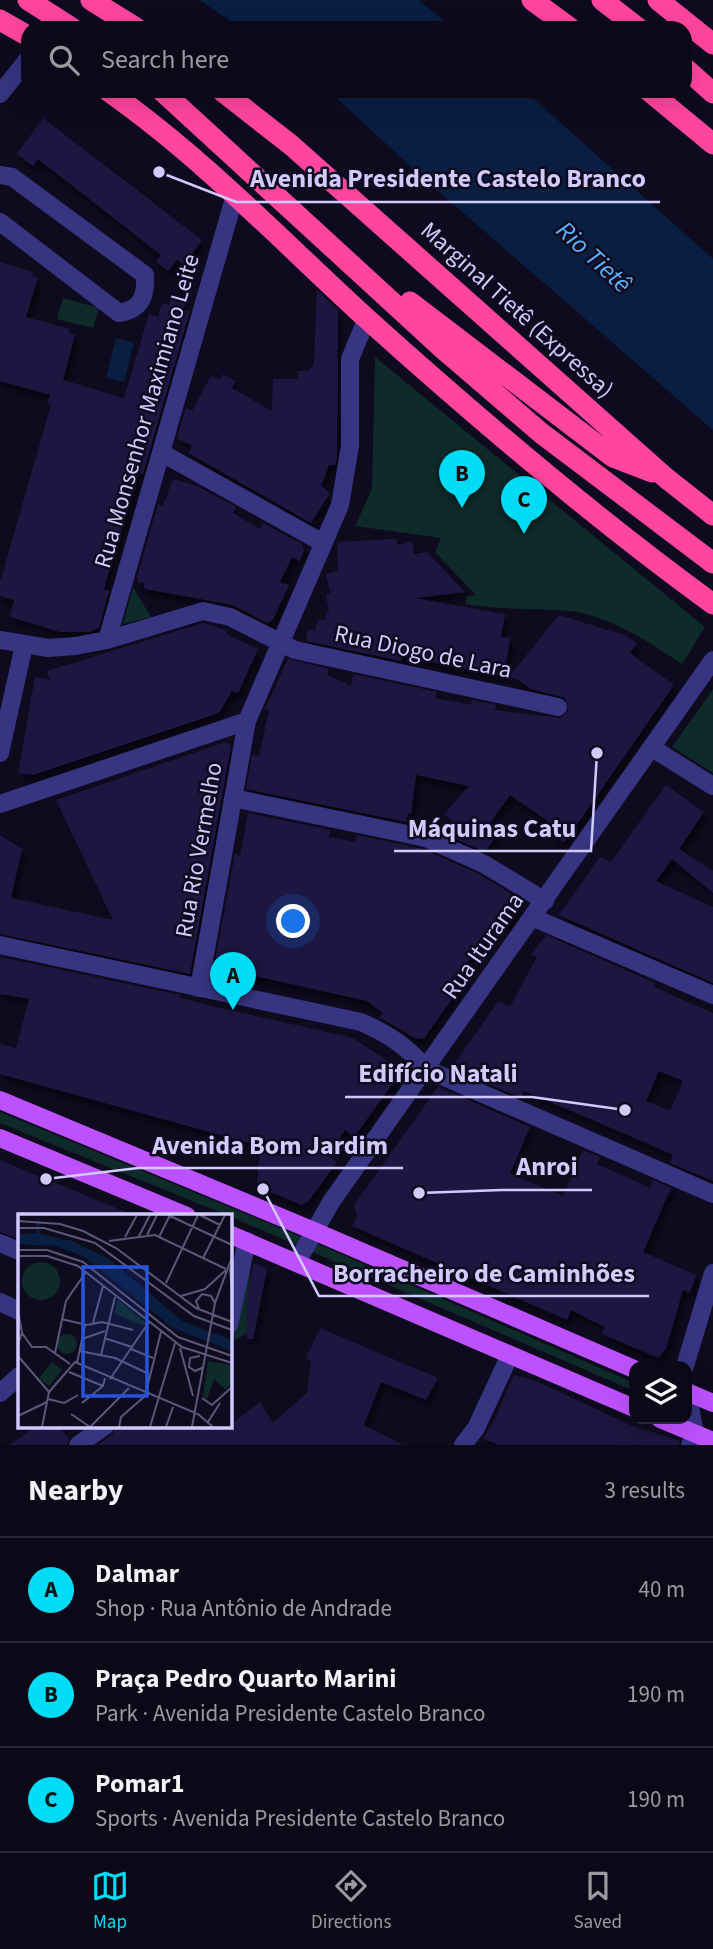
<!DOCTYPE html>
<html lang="en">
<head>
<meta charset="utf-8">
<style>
  :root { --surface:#0b0817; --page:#141120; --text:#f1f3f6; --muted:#9a9aa1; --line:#2b2936; --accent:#00dcf5 }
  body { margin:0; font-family:"Source Sans 3",sans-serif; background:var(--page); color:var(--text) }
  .controls { position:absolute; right:21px; bottom:21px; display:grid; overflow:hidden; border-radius:14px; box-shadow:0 7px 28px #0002 }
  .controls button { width:63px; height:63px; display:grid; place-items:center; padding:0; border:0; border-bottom:2px solid var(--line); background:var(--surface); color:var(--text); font:35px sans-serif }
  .you { position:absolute; left:294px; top:922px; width:24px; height:24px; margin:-18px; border:5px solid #fff; border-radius:50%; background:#1a73e8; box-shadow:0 0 0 10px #1a73e833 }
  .badge { display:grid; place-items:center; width:46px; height:46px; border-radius:50%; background:var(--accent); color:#111; font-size:23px; font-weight:700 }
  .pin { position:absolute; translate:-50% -58px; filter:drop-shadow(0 2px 4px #0008) }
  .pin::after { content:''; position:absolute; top:37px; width:24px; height:21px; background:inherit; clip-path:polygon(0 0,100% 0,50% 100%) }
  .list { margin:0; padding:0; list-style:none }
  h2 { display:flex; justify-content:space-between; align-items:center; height:91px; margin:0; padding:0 28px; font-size:30px }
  h2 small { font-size:23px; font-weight:400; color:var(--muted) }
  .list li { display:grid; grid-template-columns:46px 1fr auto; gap:21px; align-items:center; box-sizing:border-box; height:105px; padding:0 28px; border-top:2px solid var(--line) }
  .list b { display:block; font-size:26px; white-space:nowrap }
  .list p { margin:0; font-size:23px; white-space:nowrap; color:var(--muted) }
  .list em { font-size:23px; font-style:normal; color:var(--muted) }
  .icon { flex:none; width:38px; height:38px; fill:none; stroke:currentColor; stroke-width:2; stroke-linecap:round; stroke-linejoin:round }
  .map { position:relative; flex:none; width:713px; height:1445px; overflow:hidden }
  .search { position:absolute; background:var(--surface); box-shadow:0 7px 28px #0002; left:21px; right:21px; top:21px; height:77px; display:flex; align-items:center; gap:18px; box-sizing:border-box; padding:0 24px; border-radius:21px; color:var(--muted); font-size:26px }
  .sheet { height:406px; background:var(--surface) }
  nav { display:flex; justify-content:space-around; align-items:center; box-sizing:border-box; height:98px; border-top:2px solid var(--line); background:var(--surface); font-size:19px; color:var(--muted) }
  nav a { display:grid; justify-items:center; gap:4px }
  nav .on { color:var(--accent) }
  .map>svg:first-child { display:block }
  .green { fill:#0e2a29 }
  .water { fill:#091e41 }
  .building { fill:#1f1741; fill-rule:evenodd; filter:url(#shadow) }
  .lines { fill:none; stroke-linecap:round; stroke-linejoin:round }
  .minor { stroke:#373481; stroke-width:18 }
  .major { stroke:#be51ff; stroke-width:18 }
  .highway { stroke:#ff459e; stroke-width:21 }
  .labels { text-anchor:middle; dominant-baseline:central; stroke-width:5; stroke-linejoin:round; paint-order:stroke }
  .street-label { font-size:24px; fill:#d0caff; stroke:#0f0b1f }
  .water-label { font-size:26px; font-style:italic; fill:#58b1ff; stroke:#0f0b1f }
  .inset-road { fill:none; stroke:#5c5779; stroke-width:2 }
  .view { fill:#2654da; fill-opacity:0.15; stroke:#2654da; stroke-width:3.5 }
  .inset-edge { fill:none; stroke:#d0caff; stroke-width:3.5 }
  .leader { fill:none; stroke:#d0caff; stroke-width:2.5 }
  .callout-dot { fill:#d0caff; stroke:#0f0b1f; stroke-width:2.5 }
  .callout-label { font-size:26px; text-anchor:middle; font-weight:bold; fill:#d0caff; stroke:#0f0b1f; stroke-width:5; stroke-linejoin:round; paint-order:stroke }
</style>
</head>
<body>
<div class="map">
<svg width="713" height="1445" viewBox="0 0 713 1445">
  <defs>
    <filter id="shadow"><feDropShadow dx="3.5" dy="6" stdDeviation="3.5" flood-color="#0009"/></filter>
  </defs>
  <rect width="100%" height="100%" fill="#0f0b1f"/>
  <!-- green -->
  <path class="green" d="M63,298L99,308L93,328L57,319Z
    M375,357L705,627L682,664C644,639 605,612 558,610C526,608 497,610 465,604L466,596L476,595L435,552L441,538L355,526L372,489Z
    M133,587L151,617L123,624Z
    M713,689V773L672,747Z
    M0,1112L309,1240L634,1383V1391L229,1216L0,1123Z
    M247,1261L251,1262L247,1333L236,1340L233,1335Z"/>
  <!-- water -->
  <path class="water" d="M200,0H419L452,28H241Z
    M329,91H525L713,259V430L421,176Z
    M116,338L134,343L124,382L106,378Z"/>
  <!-- building -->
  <path class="building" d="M43,118L202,240L184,265L177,260L168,271L156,261L161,255L38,159L33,166L17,154Z
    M0,262L33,272L32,276L38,278L26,317L70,329L69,333L75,335L63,380L124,398L149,314L158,317L162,303L169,305L172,296L187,300L183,310L190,311L143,474L139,473L107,578L104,590L109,591L99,628L89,632H60L14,618L10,616L14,600L0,596V582L51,405L47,404L50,395L0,381Z
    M317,290L338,310L337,457L335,465H329L321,486L330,493L311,523L188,453L192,446L177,438L186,408L192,411L211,376L220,380L223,374L236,381L232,388L272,411L273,379H298V371H308L314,364Z
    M173,479L197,486L236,507L233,513L260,529L263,523L302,544L304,551L300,561L292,557L280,582L289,585L273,620L267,623L233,605L145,589L143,582L139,583L137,577L158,504L163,506Z
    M392,539H397V545L412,542L414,554L427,552L465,592L415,598L505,614L501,637L510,638L504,677L402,656L401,661L306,641L308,630L315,631L318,619L326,621L325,613L329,612L326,595L330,593L326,574L338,571L337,542Z
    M559,615L624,635L637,643L630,653L674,685L564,843L553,835L558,828L510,795L490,823L500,830L485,852L451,837L459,827L444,814L469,786L416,775L411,814H408L406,822L246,789L252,755L259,756L269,710L265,709L288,659L329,669L327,675L351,686L353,674L437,692L435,698L471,705L472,700L496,705L495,710L561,718L569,710L565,698L531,689L517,679L508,678Z
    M203,623L228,631L226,634L258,649L238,693L232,691L219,713L33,775L18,773L35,677L50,680L47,671Z
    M226,742L231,746L190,974L0,934V835L22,849L11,898L113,920L56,800Z
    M666,785L704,812L679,849L713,871V893L672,859L656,881L713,907V983L559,915L600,857L611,862Z
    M248,813L330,830L329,837L355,842L356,835L422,849L477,873L518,898L519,908L504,928L497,922L451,984L459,989L430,1030L424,1039L415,1038L379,1017L383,1013L367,1001L214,967L235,854L240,856Z
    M546,935L655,983L654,987L713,1013V1181L670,1163L673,1155L630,1136L524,1091L521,1098L451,1068L498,1002L510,1007L537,957L531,955ZM659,1071L683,1081L670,1111L646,1101Z
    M0,957L180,995V998L216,1007L353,1038L402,1071L354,1137L345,1130L327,1155L337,1162L308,1202L301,1205L257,1186L260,1146L0,1074V1044L16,1048L29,999L0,994Z
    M438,1087L530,1127L510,1174L563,1196L583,1150L600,1157L597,1164L650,1188L653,1180L671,1188L643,1252L696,1275L690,1293L683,1290L666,1349L658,1358L602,1334L605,1327L571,1310L567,1320L352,1226L357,1217L354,1205Z
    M0,1160L133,1215V1216H19V1239L0,1232Z
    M254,1263L267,1269L253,1339H247V1297Z
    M320,1328L438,1378L426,1400L381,1382L364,1425L403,1445H98L112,1435L117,1426H229L260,1402L273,1423L307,1393L311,1362L306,1358Z
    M514,1375L534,1380L630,1425L680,1441L679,1445H499L483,1438L494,1421Z
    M36,1426H59L69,1439L67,1445H10Z"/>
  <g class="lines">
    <!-- minor -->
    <path class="minor" d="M0,94L28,59
      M0,175L12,177L145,275C146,296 142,309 119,313L0,222
      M162,453L323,543
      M0,640L48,648L75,646L107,640L203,611L230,617L295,650L558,707
      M107,640L235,195
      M652,748L713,786
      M0,753L24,645
      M233,798L426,838L484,864L545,901
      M0,804L247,721
      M534,918L713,995
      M0,945L361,1022C388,1034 407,1046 426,1069L713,1194
      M199,988L247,721L340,505L350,446V359L367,318
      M0,1243L19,1251
      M297,1262L331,1202L713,660
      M0,1302L19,1311
      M229,1325L247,1241
      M685,1366L713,1273
      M687,1391L695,1434L690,1445
      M0,1393L19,1376
      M78,1445L105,1426
      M463,1445L476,1428L510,1355"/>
    <!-- major -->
    <path class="major" d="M0,1100L314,1231L634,1369
      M0,1138L187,1216
      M229,1234L634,1408
      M687,1392L713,1403
      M660,1419L713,1441"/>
    <!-- highway -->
    <path class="highway" d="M28,0L72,28
      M91,0L136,28
      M532,0L570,28
      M602,0L638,28
      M658,0L713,44
      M0,20L28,36
      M685,68L713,93
      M108,91C202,157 282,241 366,318C477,418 592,516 713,604
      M162,91L442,348L541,433L713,563
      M222,91L291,145L666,478L713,515
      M649,91L713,144
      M410,302L613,457L652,472"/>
  </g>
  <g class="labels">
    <!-- street labels -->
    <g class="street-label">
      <text transform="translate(517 310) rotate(42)">Marginal Tietê (Expressa)</text>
      <text transform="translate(147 411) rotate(-74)">Rua Monsenhor Maximiano Leite</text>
      <text transform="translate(423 652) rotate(12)">Rua Diogo de Lara</text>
      <text transform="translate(199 850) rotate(-80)">Rua Rio Vermelho</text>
      <text transform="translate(483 946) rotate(-55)">Rua Iturama</text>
    </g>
    <!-- water labels -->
    <g class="water-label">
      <text transform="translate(594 257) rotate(43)">Rio Tietê</text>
    </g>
  </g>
  <!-- overview -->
  <g transform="translate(18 1214)">
    <rect width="214" height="214" fill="#0f0b1f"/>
    <path d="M4 67a19 19 0 1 1 38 0a19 19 0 1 1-38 0ZM99,85L128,109L126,112L97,100ZM39 130a10 10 0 1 1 20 0a10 10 0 1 1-20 0ZM190,147L213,151V170L208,176L196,165L189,185L185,182ZM34,148L44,156L31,172L21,164Z" fill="#0e2a29"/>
    <path d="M20,1L22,20L54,27L91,45L164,107L213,126V137L155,114L65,42L37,32L0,30V20L18,19Z" fill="#091e41"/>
    <path class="inset-road" d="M150,1L214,31M182,1L202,11M0,7L42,10L65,17L98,34L178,94L214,108M0,14H26L77,29L176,102L214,116M129,21L139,1M121,22L132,1M107,23L119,1M141,23L152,1M91,27L137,21L208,55M0,36H29L65,48L160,123L214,142M0,42H29L60,52L164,133L214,149M185,44L207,1M212,54L214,81M148,69L180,1M163,82L187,75L208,56M181,95L178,87L184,80L193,82L197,89M0,96L4,119L0,130M43,105L69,111L84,108L115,116M75,109L85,72M4,119L14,133H28L52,150M86,124L114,133M64,125L87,117M162,134L175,182M113,135L135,144M62,137L97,144L131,160M37,139L48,87L68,58M83,141L97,83M0,142L31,178M182,142L172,144L171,153L177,157L186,153M59,149L67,111M51,158L85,172M92,165L131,108M184,184L194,191L214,173M30,185L46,189L60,181M64,189L85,172L87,164M53,200L72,213M0,202L29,188M190,208L202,189M24,213L31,178L57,148L180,200L195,213M72,213L111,174M101,213L103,203L127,182L143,118M132,213L157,129M148,213L155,193M174,213L197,89L214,43"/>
    <path class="view" d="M65,53H129V182H65Z"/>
    <rect width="214" height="214" class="inset-edge"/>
  </g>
  <!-- callouts -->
  <path class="leader" d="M159 172L236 202H660M597 753L591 851H394M625 1110L532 1097H345M46 1179L138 1168H403M419 1193L502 1190H592M263 1189L319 1296H649"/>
  <g class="callout-dot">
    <circle cx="159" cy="172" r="7"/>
    <circle cx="597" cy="753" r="7"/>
    <circle cx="625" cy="1110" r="7"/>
    <circle cx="46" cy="1179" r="7"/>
    <circle cx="419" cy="1193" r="7"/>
    <circle cx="263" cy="1189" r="7"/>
  </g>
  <g class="callout-label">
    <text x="448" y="187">Avenida Presidente Castelo Branco</text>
    <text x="492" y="837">Máquinas Catu</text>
    <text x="438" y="1082">Edifício Natali</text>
    <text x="270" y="1154">Avenida Bom Jardim</text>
    <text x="547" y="1175">Anroi</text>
    <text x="484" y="1282">Borracheiro de Caminhões</text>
  </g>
</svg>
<div class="controls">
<button><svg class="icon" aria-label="layers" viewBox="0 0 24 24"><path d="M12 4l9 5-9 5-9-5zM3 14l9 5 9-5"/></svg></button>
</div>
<div class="you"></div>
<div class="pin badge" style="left:233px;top:1010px">A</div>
<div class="pin badge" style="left:462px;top:508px">B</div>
<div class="pin badge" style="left:524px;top:534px">C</div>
<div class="search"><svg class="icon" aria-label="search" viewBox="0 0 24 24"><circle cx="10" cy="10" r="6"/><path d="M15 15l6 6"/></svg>Search here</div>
</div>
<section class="sheet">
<h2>Nearby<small>3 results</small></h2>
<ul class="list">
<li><span class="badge">A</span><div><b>Dalmar</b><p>Shop · Rua Antônio de Andrade</p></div><em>40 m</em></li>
<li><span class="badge">B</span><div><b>Praça Pedro Quarto Marini</b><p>Park · Avenida Presidente Castelo Branco</p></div><em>190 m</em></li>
<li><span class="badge">C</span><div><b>Pomar1</b><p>Sports · Avenida Presidente Castelo Branco</p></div><em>190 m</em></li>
</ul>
</section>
<nav>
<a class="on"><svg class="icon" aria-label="map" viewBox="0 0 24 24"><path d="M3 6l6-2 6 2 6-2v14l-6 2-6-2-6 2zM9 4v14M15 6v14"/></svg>Map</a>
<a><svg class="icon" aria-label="directions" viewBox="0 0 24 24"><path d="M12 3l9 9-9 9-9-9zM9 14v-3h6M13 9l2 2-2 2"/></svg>Directions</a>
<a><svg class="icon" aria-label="saved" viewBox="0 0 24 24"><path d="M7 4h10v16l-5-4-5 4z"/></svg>Saved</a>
</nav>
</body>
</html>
